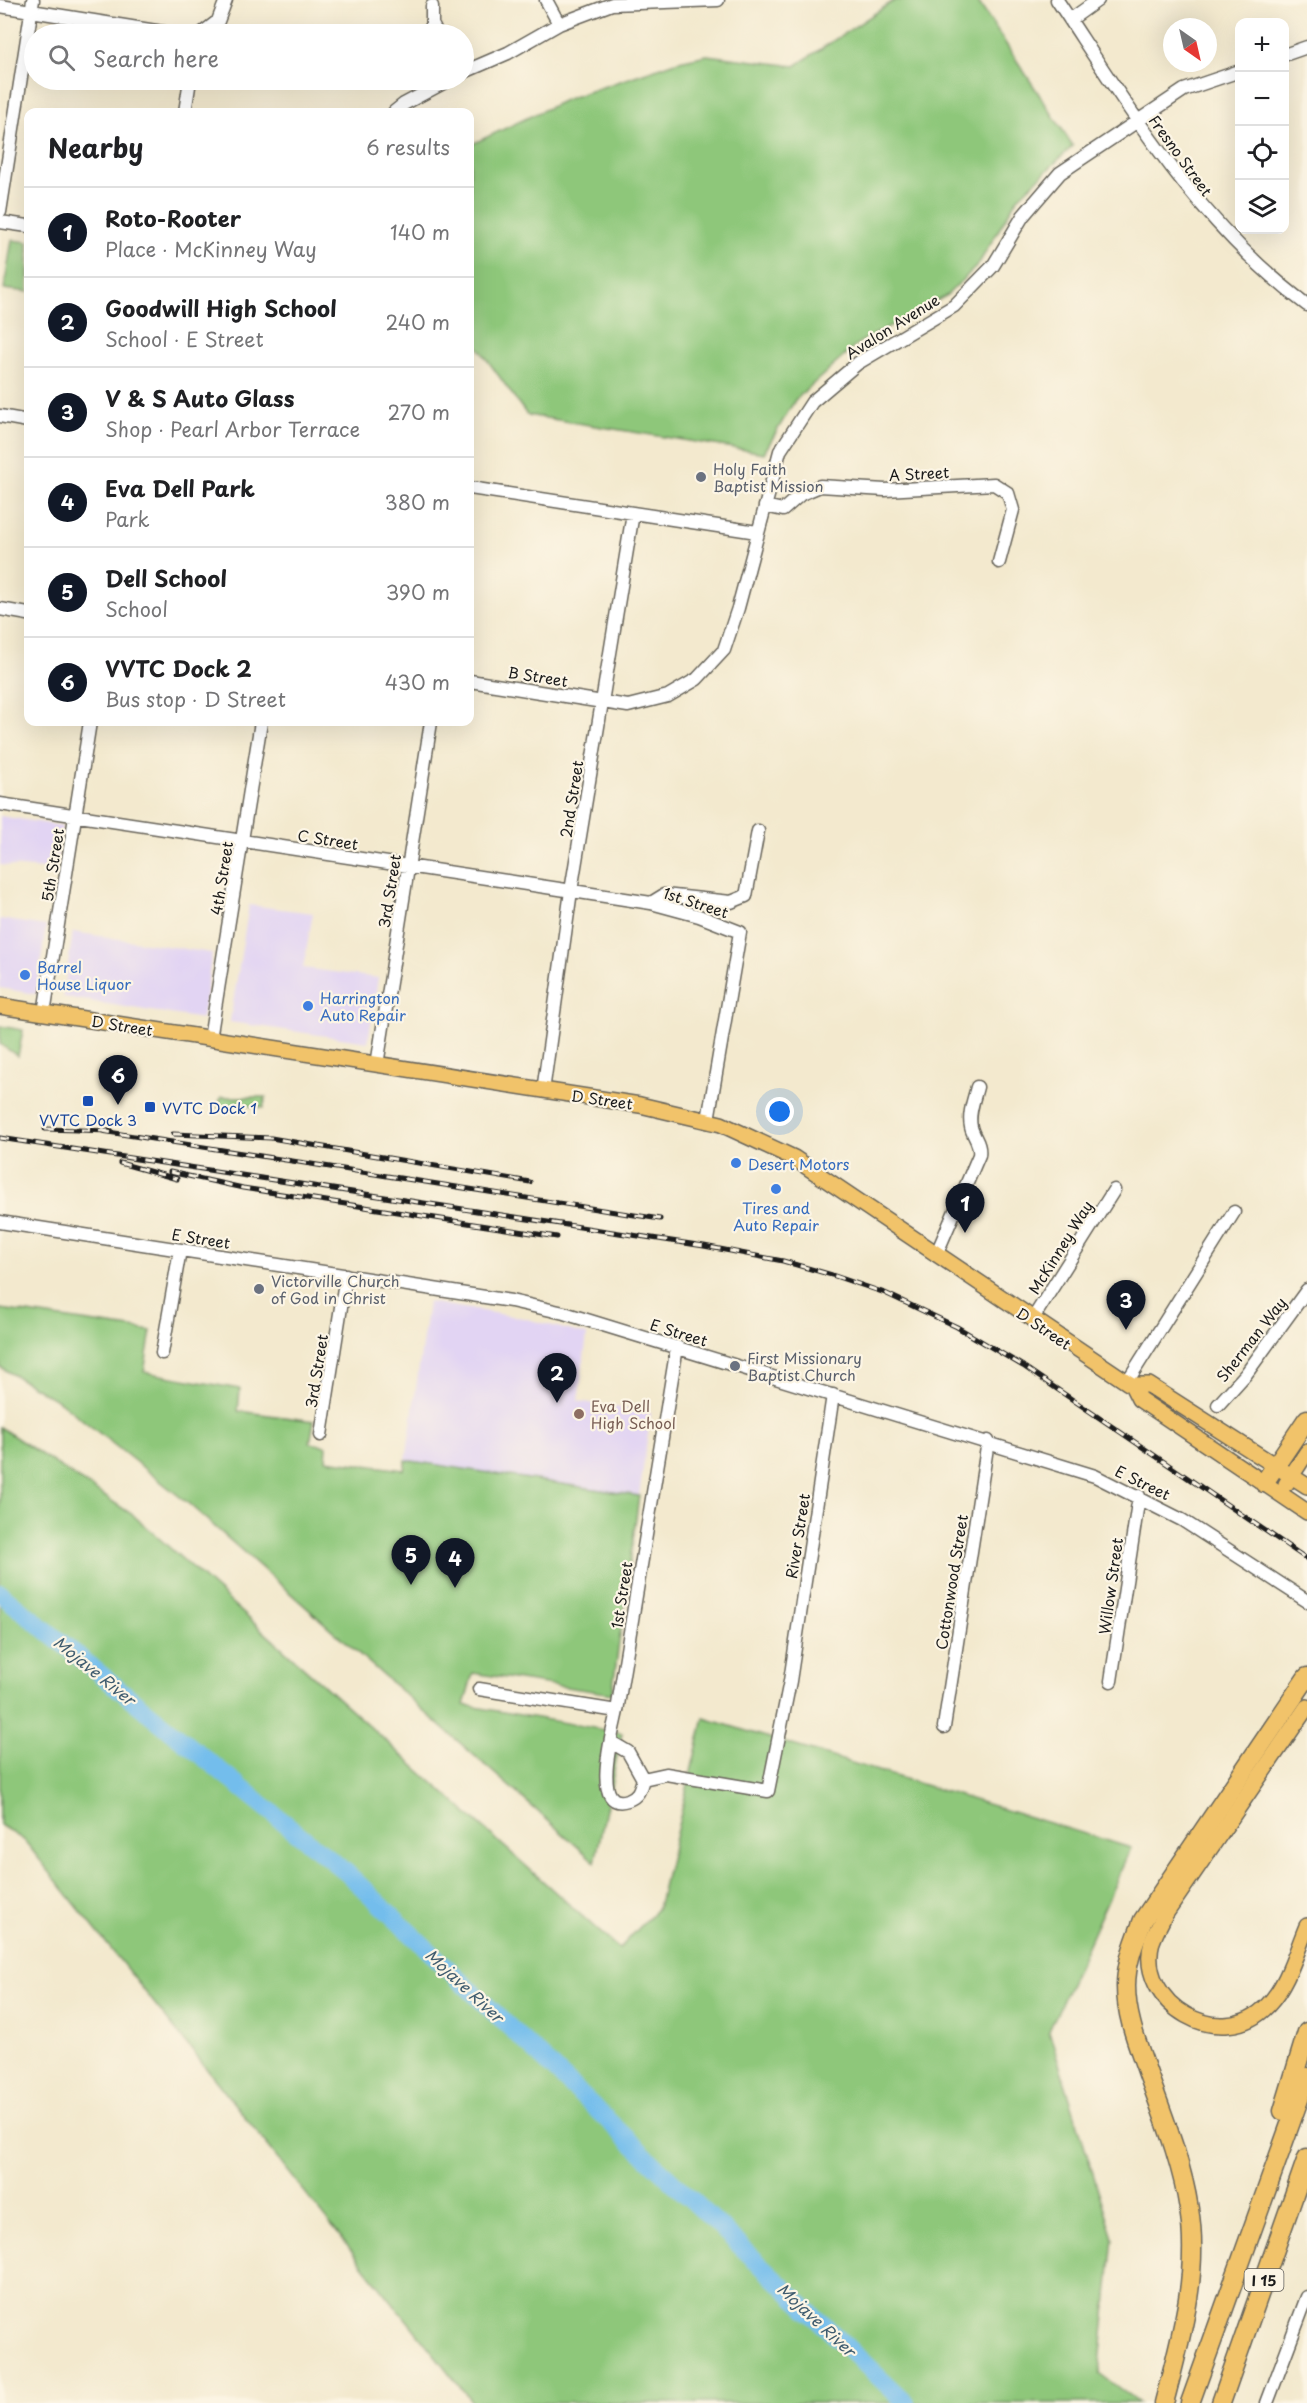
<!DOCTYPE html>
<html lang="en">
<head>
<meta charset="utf-8">
<style>
  :root { --surface:#fff; --page:#f6f6f6; --text:#202124; --muted:#757577; --line:#e0e0e0; --accent:#111827 }
  body { margin:0; font-family:"Playpen Sans",sans-serif; background:var(--page); color:var(--text) }
  .controls { position:absolute; right:18px; top:18px; display:grid; overflow:hidden; border-radius:12px; box-shadow:0 6px 24px #0002 }
  .controls button { width:54px; height:54px; display:grid; place-items:center; padding:0; border:0; border-bottom:2px solid var(--line); background:var(--surface); color:var(--text); font:30px sans-serif }
  .compass { position:absolute; left:1163px; top:18px; width:54px; height:54px; border-radius:50%; background:var(--surface); box-shadow:0 6px 24px #0002; rotate:146deg }
  .you { position:absolute; left:780px; top:1112px; width:21px; height:21px; margin:-15px; border:4px solid #fff; border-radius:50%; background:#1a73e8; box-shadow:0 0 0 9px #1a73e833 }
  .badge { display:grid; place-items:center; width:39px; height:39px; border-radius:50%; background:var(--accent); color:#fff; font-size:20px; font-weight:700 }
  .pin { position:absolute; translate:-50% -50px; filter:drop-shadow(0 2px 3px #0008) }
  .pin::after { content:''; position:absolute; top:32px; width:21px; height:18px; background:inherit; clip-path:polygon(0 0,100% 0,50% 100%) }
  .list { margin:0; padding:0; list-style:none }
  h2 { display:flex; justify-content:space-between; align-items:center; height:78px; margin:0; padding:0 24px; font-size:26px }
  h2 small { font-size:20px; font-weight:400; color:var(--muted) }
  .list li { display:grid; grid-template-columns:39px 1fr auto; gap:18px; align-items:center; box-sizing:border-box; height:90px; padding:0 24px; border-top:2px solid var(--line) }
  .list b { display:block; font-size:22px; white-space:nowrap }
  .list p { margin:0; font-size:20px; white-space:nowrap; color:var(--muted) }
  .list em { font-size:20px; font-style:normal; color:var(--muted) }
  .icon { flex:none; width:33px; height:33px; fill:none; stroke:currentColor; stroke-width:2; stroke-linecap:round; stroke-linejoin:round }
  .map { position:relative; flex:none; width:1307px; height:2403px; overflow:hidden }
  .search { position:absolute; background:var(--surface); box-shadow:0 6px 24px #0002; left:24px; top:24px; width:450px; height:66px; display:flex; align-items:center; gap:15px; box-sizing:border-box; padding:0 21px; border-radius:33px; color:var(--muted); font-size:22px }
  .panel { position:absolute; background:var(--surface); box-shadow:0 6px 24px #0002; left:24px; top:108px; width:450px; height:618px; border-radius:12px }
  .map>svg:first-child { display:block }
  .built { fill:#e2d4f3 }
  .green { fill:#8ec77a; stroke:#55724b; stroke-width:1.5 }
  .lines { fill:none; stroke-linecap:round; stroke-linejoin:round }
  .river { stroke:#73bdec; stroke-width:18 }
  .minor-casing { stroke:#67645a; stroke-width:15 }
  .major-casing { stroke:#67645a; stroke-width:18 }
  .highway-casing { stroke:#67645a; stroke-width:21 }
  .minor { stroke:#fff; stroke-width:12 }
  .major { stroke:#f1c36a; stroke-width:15 }
  .highway { stroke:#f1c36a; stroke-width:18 }
  .rail-casing { stroke:#1c1c1c; stroke-width:5 }
  .rail { stroke:#fcf5e5; stroke-width:3; stroke-dasharray:9; stroke-linecap:butt }
  .worship-dot { fill:#6b7280; stroke:#fcf5e5; stroke-width:2 }
  .shop-dot { fill:#3f7fe0; stroke:#fcf5e5; stroke-width:2 }
  .transit-dot { fill:#1a4fb4; stroke:#fcf5e5; stroke-width:2 }
  .education-dot { fill:#8d6e63; stroke:#fcf5e5; stroke-width:2 }
  .labels { text-anchor:middle; dominant-baseline:central; stroke-width:4.5; stroke-linejoin:round; paint-order:stroke }
  .shield { fill:#fcf5e5; stroke:#5f5d58; stroke-width:1.5 }
  .shield-label { font-size:14px; font-weight:bold; fill:#1c1c1c }
  .street-label { font-size:15px; fill:#1c1c1c; stroke:#fcf5e5 }
  .worship-label { font-size:15px; fill:#5b616d; stroke:#fcf5e5; text-anchor:start }
  .shop-label { font-size:15px; fill:#366cbe; stroke:#fcf5e5; text-anchor:start }
  .transit-label { font-size:15px; fill:#164399; stroke:#fcf5e5; text-anchor:start }
  .education-label { font-size:15px; fill:#785e54; stroke:#fcf5e5; text-anchor:start }
  .water-label { font-size:16px; font-style:italic; fill:#3f5c6f; stroke:#fcf5e5 }
</style>
</head>
<body>
<div class="map">
<svg width="1307" height="2403" viewBox="0 0 1307 2403">
  <rect width="100%" height="100%" fill="#fcf5e5"/>
  <filter id="ink" filterUnits="userSpaceOnUse"><feTurbulence type="fractalNoise" baseFrequency=".0167" numOctaves="2"/><feDisplacementMap in="SourceGraphic" scale="12" xChannelSelector="R" yChannelSelector="G"/><feConvolveMatrix kernelMatrix="1 2 1 2 8 2 1 2 1" color-interpolation-filters="sRGB"/></filter>
  <filter id="wash" filterUnits="userSpaceOnUse"><feTurbulence type="fractalNoise" baseFrequency=".008" numOctaves="4" result="noise"/><feDisplacementMap in="SourceGraphic" scale="24" xChannelSelector="R" yChannelSelector="G"/><feGaussianBlur stdDeviation="1.35" result="paint"/><feColorMatrix in="noise" values="0 0 0 0 0 0 0 0 0 0 0 0 0 0 0 0 0 1.4 0 .05"/><feComposite in="paint" operator="in"/></filter>
  <g filter="url(#wash)">
    <rect width="100%" height="100%" fill="#f3e9ce"/>
    <!-- built -->
    <path class="built" d="M0,816L62,826L55,870L0,865Z
      M249,905L313,913L303,968L378,978L368,1042L230,1022Z
      M0,919L46,926L36,994L0,988Z
      M73,932L212,953L202,1019L63,997Z
      M428,1302L523,1318L587,1335L578,1401L651,1413L639,1496L406,1460Z"/>
    <!-- green -->
    <path class="green" d="M895,0H977L1073,146L1017,199L978,265L946,296L860,342L795,400L764,453L527,415L470,336V145L567,99L679,61L707,55L795,66Z
      M12,240L28,242V292L4,289Z
      M0,1026L23,1030L18,1056L0,1044Z
      M221,1097H266L263,1108L235,1103L234,1111L221,1110L218,1107Z
      M0,1309L151,1331L144,1372L240,1389L238,1411L314,1421L310,1443L327,1446L326,1460L404,1470L406,1460L639,1496L612,1694L473,1673L464,1705L622,1733L595,1862L189,1504L60,1402L0,1367Z
      M0,1427L133,1515L619,1949L658,1908L704,1718L1131,1848L1049,2031L1113,2238L1099,2373L1139,2403H473L24,1840L0,1825Z"/>
    <g class="lines">
      <!-- river -->
      <path class="river" d="M0,1593L347,1873L906,2403"/>
    </g>
  </g>
  <g filter="url(#ink)">
    <g class="lines">
      <!-- minor casing -->
      <g class="minor-casing">
        <path id="minor" d="M546,0L559,24
          M1057,0C1131,111 1198,224 1307,305
          M0,6L175,34
          M432,6V24L437,34
          M1070,20L1098,0
          M201,34L218,21L226,0
          M1284,55L1307,47
          M464,72L508,53L559,24L612,4L718,0
          M185,112L190,80
          M394,112L404,104L449,80
          M0,212L33,0
          M0,222L28,226
          M0,416L28,421
          M470,488L757,532
          M765,506L783,510L801,494L820,486L885,490L994,484L1008,493L1013,510L999,562
          M0,609L28,614
          M470,681L628,706L668,696L697,679L724,650L738,608L780,451L812,402L858,363L954,306L993,266L1023,216L1060,173L1184,90L1240,71
          M0,804L651,903L699,916L740,932L708,1120
          M651,903L664,895L731,902L746,896L758,831
          M44,1013L90,722
          M210,1039L261,722
          M377,1065L431,722
          M543,1091L571,891L633,513
          M0,1222L511,1301L564,1313L1095,1476L1182,1520L1307,1601
          M936,1255L979,1155C981,1143 973,1137 971,1127C968,1114 974,1099 977,1087
          M1032,1320L1114,1190
          M162,1353L180,1250
          M1127,1382L1234,1212
          M1218,1405L1246,1374L1307,1290
          M321,1435L346,1275
          M1111,1681L1139,1496
          M479,1689L617,1711L677,1347
          M944,1727L988,1441
          M611,1742L628,1752L643,1779C640,1789 639,1796 628,1800C589,1813 614,1727 617,1711
          M643,1779L666,1774L768,1791L790,1681L833,1395
          M1267,2403L1307,2297"/>
      </g>
      <!-- major casing -->
      <g class="major-casing">
        <path id="major" d="M0,1006L640,1105L721,1124L794,1158L1127,1382L1132,1385H1149L1307,1486
          M1132,1385L1139,1399L1307,1512
          M1286,1484L1307,1452
          M1307,1707L1164,1916C1160,1924 1155,1933 1152,1942C1135,2003 1221,2055 1268,2005C1288,1984 1296,1952 1307,1926"/>
      </g>
      <!-- highway casing -->
      <g class="highway-casing">
        <path id="highway" d="M1264,1483L1307,1419
          M1283,2111L1307,2032
          M1164,2403C1180,2341 1200,2274 1189,2209C1182,2163 1164,2118 1148,2074C1138,2045 1126,2017 1126,1986C1126,1962 1135,1941 1143,1920L1307,1677
          M1190,2403L1307,2077
          M1221,2403L1307,2158"/>
      </g>
      <!-- minor -->
      <use href="#minor" class="minor"/>
      <!-- major -->
      <use href="#major" class="major"/>
      <!-- highway -->
      <use href="#highway" class="highway"/>
      <!-- rail casing -->
      <g class="rail-casing">
        <path id="rail" d="M45,1129L111,1131
          M102,1131L660,1219
          M173,1134L271,1138L530,1182
          M0,1138L704,1246L783,1261L832,1275L885,1293L957,1327L1023,1366L1307,1559
          M120,1163L177,1179
          M170,1172L243,1188L557,1237"/>
      </g>
      <!-- rail -->
      <use href="#rail" class="rail"/>
    </g>
  </g>
  <!-- markers -->
  <g class="worship-dot">
    <circle cx="701" cy="477" r="6"/>
    <circle cx="259" cy="1289" r="6"/>
    <circle cx="735" cy="1366" r="6"/>
  </g>
  <g class="shop-dot">
    <circle cx="25" cy="975" r="6"/>
    <circle cx="308" cy="1006" r="6"/>
    <circle cx="736" cy="1163" r="6"/>
    <circle cx="776" cy="1189" r="6"/>
  </g>
  <g class="transit-dot">
    <rect x="82" y="1095" width="12" height="12" rx="3"/>
    <rect x="144" y="1101" width="12" height="12" rx="3"/>
  </g>
  <circle class="education-dot" cx="579" cy="1414" r="6"/>
  <g class="labels">
    <!-- shield labels -->
    <rect class="shield" x="1244.5" y="2269" width="39" height="22" rx="4.5"/>
    <g class="shield-label">
      <text x="1264" y="2280">I 15</text>
    </g>
    <!-- street labels -->
    <g class="street-label">
      <text transform="translate(1181 155) rotate(54)">Fresno Street</text>
      <text transform="translate(892 326) rotate(-32)">Avalon Avenue</text>
      <text transform="translate(919 473) rotate(-3)">A Street</text>
      <text transform="translate(538 676) rotate(9)">B Street</text>
      <text transform="translate(571 799) rotate(-81)">2nd Street</text>
      <text transform="translate(328 839) rotate(9)">C Street</text>
      <text transform="translate(52 865) rotate(-81)">5th Street</text>
      <text transform="translate(221 878) rotate(-81)">4th Street</text>
      <text transform="translate(389 891) rotate(-81)">3rd Street</text>
      <text transform="translate(696 902) rotate(18)">1st Street</text>
      <text transform="translate(122 1025) rotate(9)">D Street</text>
      <text transform="translate(602 1099) rotate(8)">D Street</text>
      <text transform="translate(201 1238) rotate(9)">E Street</text>
      <text transform="translate(1060 1247) rotate(-58)">McKinney Way</text>
      <text transform="translate(1044 1328) rotate(34)">D Street</text>
      <text transform="translate(679 1332) rotate(17)">E Street</text>
      <text transform="translate(1251 1339) rotate(-52)">Sherman Way</text>
      <text transform="translate(316 1371) rotate(-81)">3rd Street</text>
      <text transform="translate(1143 1482) rotate(26)">E Street</text>
      <text transform="translate(797 1536) rotate(-81)">River Street</text>
      <text transform="translate(951 1582) rotate(-81)">Cottonwood Street</text>
      <text transform="translate(1110 1586) rotate(-82)">Willow Street</text>
      <text transform="translate(621 1595) rotate(-81)">1st Street</text>
    </g>
    <!-- worship labels -->
    <g class="worship-label">
      <text x="713" y="468">Holy Faith<tspan x="713" dy="17">Baptist Mission</tspan></text>
      <text x="271" y="1280">Victorville Church<tspan x="271" dy="17">of God in Christ</tspan></text>
      <text x="747" y="1357">First Missionary<tspan x="747" dy="17">Baptist Church</tspan></text>
    </g>
    <!-- shop labels -->
    <g class="shop-label">
      <text x="37" y="966">Barrel<tspan x="37" dy="17">House Liquor</tspan></text>
      <text x="320" y="997">Harrington<tspan x="320" dy="17">Auto Repair</tspan></text>
      <text x="748" y="1163">Desert Motors</text>
      <text x="776" y="1207" text-anchor="middle">Tires and<tspan x="776" dy="17">Auto Repair</tspan></text>
    </g>
    <!-- transit labels -->
    <g class="transit-label">
      <text x="162" y="1107">VVTC Dock 1</text>
      <text x="88" y="1119" text-anchor="middle">VVTC Dock 3</text>
    </g>
    <!-- education labels -->
    <g class="education-label">
      <text x="591" y="1405">Eva Dell<tspan x="591" dy="17">High School</tspan></text>
    </g>
    <!-- water labels -->
    <g class="water-label">
      <text transform="translate(95 1670) rotate(39)">Mojave River</text>
      <text transform="translate(465 1985) rotate(43)">Mojave River</text>
      <text transform="translate(817 2319) rotate(43)">Mojave River</text>
    </g>
  </g>
</svg>
<div class="controls">
<button>+</button>
<button>−</button>
<button><svg class="icon" aria-label="locate" viewBox="0 0 24 24"><circle cx="12" cy="12" r="6"/><path d="M12 2v4M12 18v4M2 12h4M18 12h4"/></svg></button>
<button><svg class="icon" aria-label="layers" viewBox="0 0 24 24"><path d="M12 4l9 5-9 5-9-5zM3 14l9 5 9-5"/></svg></button>
</div>
<svg class="compass" viewBox="-18 -18 36 36"><path d="M0-13l5 13h-10z" fill="#e53935"/><path d="M0 13l5-13h-10z" fill="#757577"/></svg>
<div class="you"></div>
<div class="pin badge" style="left:965px;top:1233px">1</div>
<div class="pin badge" style="left:557px;top:1403px">2</div>
<div class="pin badge" style="left:1126px;top:1330px">3</div>
<div class="pin badge" style="left:455px;top:1588px">4</div>
<div class="pin badge" style="left:411px;top:1585px">5</div>
<div class="pin badge" style="left:118px;top:1105px">6</div>
<div class="search"><svg class="icon" aria-label="search" viewBox="0 0 24 24"><circle cx="10" cy="10" r="6"/><path d="M15 15l6 6"/></svg>Search here</div>
<section class="panel">
<h2>Nearby<small>6 results</small></h2>
<ul class="list">
<li><span class="badge">1</span><div><b>Roto-Rooter</b><p>Place · McKinney Way</p></div><em>140 m</em></li>
<li><span class="badge">2</span><div><b>Goodwill High School</b><p>School · E Street</p></div><em>240 m</em></li>
<li><span class="badge">3</span><div><b>V &amp; S Auto Glass</b><p>Shop · Pearl Arbor Terrace</p></div><em>270 m</em></li>
<li><span class="badge">4</span><div><b>Eva Dell Park</b><p>Park</p></div><em>380 m</em></li>
<li><span class="badge">5</span><div><b>Dell School</b><p>School</p></div><em>390 m</em></li>
<li><span class="badge">6</span><div><b>VVTC Dock 2</b><p>Bus stop · D Street</p></div><em>430 m</em></li>
</ul>
</section>
</div>
</body>
</html>
